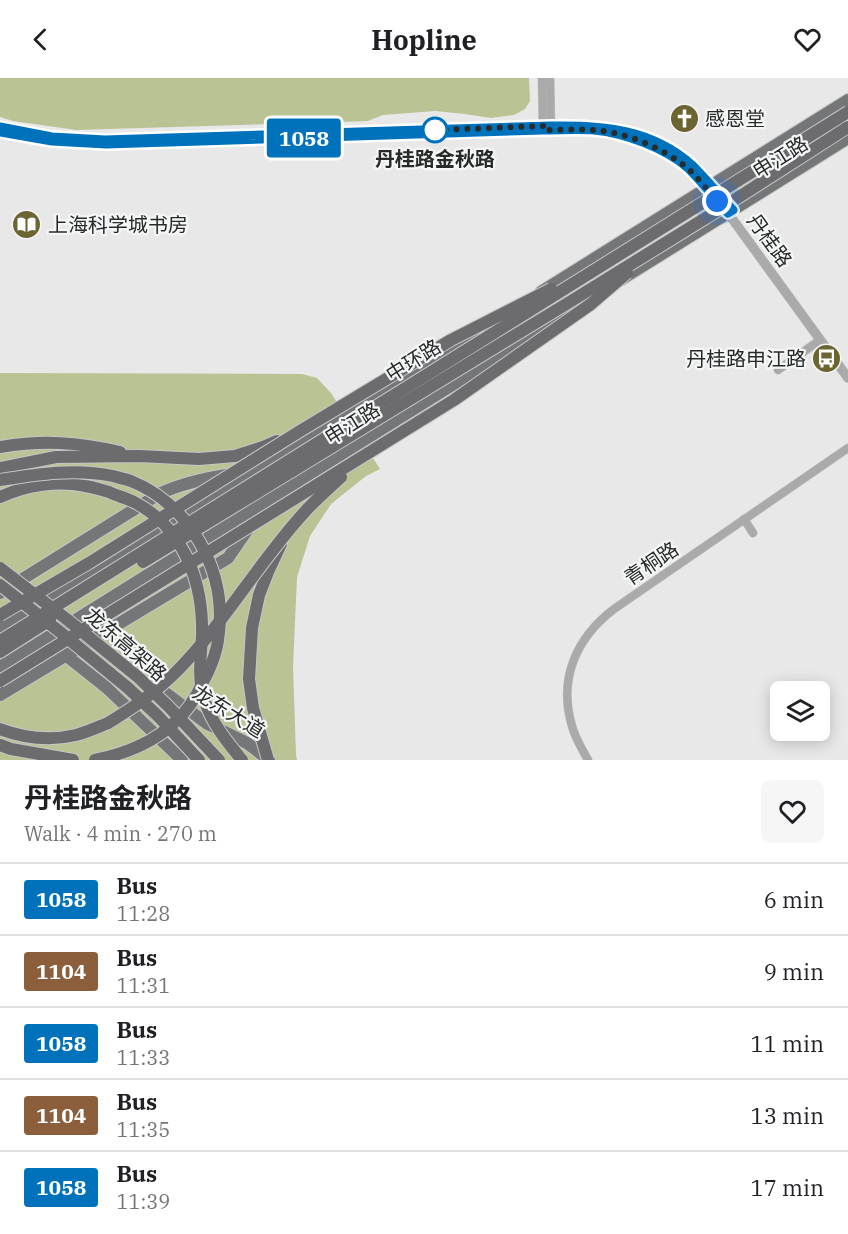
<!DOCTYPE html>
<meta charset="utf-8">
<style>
body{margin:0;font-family:"IBM Plex Serif","Noto Sans SC",serif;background:#f6f6f6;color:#202124;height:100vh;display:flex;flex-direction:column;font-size:22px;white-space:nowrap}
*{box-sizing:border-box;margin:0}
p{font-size:20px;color:#757577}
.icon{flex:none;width:33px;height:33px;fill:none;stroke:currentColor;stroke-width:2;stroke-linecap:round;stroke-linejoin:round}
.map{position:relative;height:682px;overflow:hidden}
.side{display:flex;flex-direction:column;background:#fff;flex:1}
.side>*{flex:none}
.badge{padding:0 12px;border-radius:4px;font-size:21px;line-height:39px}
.tools{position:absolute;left:770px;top:603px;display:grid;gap:12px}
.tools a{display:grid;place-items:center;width:60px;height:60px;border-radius:9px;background:#fff;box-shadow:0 3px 15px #0003;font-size:30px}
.you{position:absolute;width:30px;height:30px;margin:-15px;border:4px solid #fff;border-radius:50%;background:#1a73e8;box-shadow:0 0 0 9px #1a73e833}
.map>.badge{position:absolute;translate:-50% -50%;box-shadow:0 0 0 3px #fff}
.round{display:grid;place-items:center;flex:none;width:63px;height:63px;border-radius:9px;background:#f6f6f6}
.summary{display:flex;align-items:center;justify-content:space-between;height:102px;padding:0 24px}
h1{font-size:28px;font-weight:700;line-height:45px}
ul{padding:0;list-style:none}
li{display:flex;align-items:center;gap:18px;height:72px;padding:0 24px;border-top:2px solid #e0e0e0}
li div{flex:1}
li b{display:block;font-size:22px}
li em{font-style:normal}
li .badge{min-width:66px;font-weight:700;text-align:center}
header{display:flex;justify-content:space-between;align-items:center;height:78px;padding:0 24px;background:#fff;font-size:27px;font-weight:700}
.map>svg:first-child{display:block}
.green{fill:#bac394}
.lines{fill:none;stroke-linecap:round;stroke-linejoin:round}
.minor-casing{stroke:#c5c6c6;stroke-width:9}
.tertiary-casing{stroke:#c5c6c6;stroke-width:10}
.primary-casing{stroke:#c5c6c6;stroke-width:14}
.trunk-casing{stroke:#c5c6c6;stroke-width:14}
.minor{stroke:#aaa;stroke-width:8}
.tertiary{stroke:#aaa;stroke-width:9}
.primary{stroke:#757677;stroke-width:12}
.trunk{stroke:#6c6c6e;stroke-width:12}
.trunk-bridge-casing{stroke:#c5c6c6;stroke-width:14;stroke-linecap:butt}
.trunk-bridge{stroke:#6c6c6e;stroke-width:12}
.line-casing{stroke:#fff;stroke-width:14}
.line{stroke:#0072bc;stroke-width:9}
.walk{stroke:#282929;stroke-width:6;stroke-dasharray:0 10.8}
.stop-dot{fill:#fff;stroke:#0072bc;stroke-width:3}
.labels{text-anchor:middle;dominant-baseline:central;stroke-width:4.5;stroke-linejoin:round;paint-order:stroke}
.poi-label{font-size:20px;fill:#282929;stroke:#f5f6f7;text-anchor:start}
.street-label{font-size:20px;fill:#282929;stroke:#f5f6f7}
.stop-label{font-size:20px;font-weight:bold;fill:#282929;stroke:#f5f6f7}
</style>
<header><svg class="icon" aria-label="back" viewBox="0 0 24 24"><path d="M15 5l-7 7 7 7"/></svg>Hopline<svg class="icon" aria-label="heart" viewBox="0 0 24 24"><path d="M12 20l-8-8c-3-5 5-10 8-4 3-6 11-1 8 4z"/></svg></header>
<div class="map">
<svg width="848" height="682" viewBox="0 0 848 682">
<rect width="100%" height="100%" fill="#e8e8e9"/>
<g class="green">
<polygon points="0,0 529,0 530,23 525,31 514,37 491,40 465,36 435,33 383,37 368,43 339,44 76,52 13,43 0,39"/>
<polygon points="0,295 302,296 317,300 331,315 380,391 366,398 331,426 310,458 297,499 293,589 296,677 297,682 0,682"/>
</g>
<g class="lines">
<defs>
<g id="minor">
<polyline points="542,0 543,52"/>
<polyline points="550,0 551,52"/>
<polyline points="778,292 820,262"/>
<polyline points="744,441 753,455"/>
<path d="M588 682C582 671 575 660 572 648 558 601 576 560 614 531L848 370"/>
</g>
<polyline id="tertiary" points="0,54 52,63 106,66 573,52 596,52 610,54 642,64 671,79 689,91 728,135 848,300"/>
<g id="primary">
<polyline points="620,202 848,60"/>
<polyline points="541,214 848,22"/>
<path d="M0 515 159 416C182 405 206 400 232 396"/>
<polyline points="0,550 63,512 473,256"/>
<polyline points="63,575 107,610 182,682"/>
<polyline points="0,589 587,223"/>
<polyline points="151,604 206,645 247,665 269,682"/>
<polyline points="0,617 228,480 250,448"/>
</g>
<g id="trunk">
<path d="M0 369C44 362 77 364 120 374"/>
<polyline points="0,390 56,379 139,378 199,381 235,378 263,369 277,363"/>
<path d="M0 419C26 407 58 402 85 408 93 409 101 412 109 414"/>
<polyline points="253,630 249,601 252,550 259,517 268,494 281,466"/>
<path d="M0 651C24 660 51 663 76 657 87 654 98 649 108 645"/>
<polyline points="0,667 11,671 73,682"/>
</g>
</defs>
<use href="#minor" class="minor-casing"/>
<use href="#tertiary" class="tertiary-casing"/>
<use href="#primary" class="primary-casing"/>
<use href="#trunk" class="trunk-casing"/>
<use href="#minor" class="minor"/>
<use href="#tertiary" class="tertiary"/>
<use href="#primary" class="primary"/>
<use href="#trunk" class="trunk"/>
<defs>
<g id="trunk-bridge">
<path d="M0 402C38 396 75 390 113 398 119 400 126 401 131 403 190 427 226 492 219 554 218 560 218 566 216 572 213 584 208 595 202 606 196 619 187 633 176 643 154 665 124 676 95 682"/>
<path d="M109 414C117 418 126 420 134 424 180 447 201 498 202 547 203 572 196 594 204 620 210 643 227 664 242 682"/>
<polyline points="143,484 568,225 717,133 848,49"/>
<polyline points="0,490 69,543 138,599 168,628 219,682"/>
<polyline points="0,507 60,554 128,610 158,638 199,682"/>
<polyline points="0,537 89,485 300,353 451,262 551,211"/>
<polyline points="0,563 848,34"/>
<polyline points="0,574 50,542"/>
<polyline points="0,603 454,322 591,226 627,195"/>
<polyline points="253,630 268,682"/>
<path d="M108 645C133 630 157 613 178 592 224 545 257 487 301 438 313 424 327 412 341 399"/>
</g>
</defs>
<use href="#trunk-bridge" class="trunk-bridge-casing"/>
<use href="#trunk-bridge" class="trunk-bridge"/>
</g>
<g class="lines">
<defs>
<path id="line" d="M0 49 52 59 105 62 551 48C602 47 652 51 692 87 706 101 719 117 733 132L728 135C715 120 702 104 688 90 665 70 625 55 594 52 577 51 560 52 543 52L106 66 52 63 0 54"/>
</defs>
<use href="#line" class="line-casing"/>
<use href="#line" class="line"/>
<path class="walk" d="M435 52 543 48V52C560 52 578 51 595 52 627 55 660 69 685 88 697 98 707 111 717 123"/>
</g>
<defs>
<symbol id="church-disc" viewBox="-11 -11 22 22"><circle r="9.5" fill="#6c6431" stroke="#f5f6f7"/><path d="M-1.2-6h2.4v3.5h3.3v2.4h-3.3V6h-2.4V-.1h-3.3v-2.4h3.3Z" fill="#fff"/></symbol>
<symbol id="library-disc" viewBox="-11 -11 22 22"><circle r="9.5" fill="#6c6431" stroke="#f5f6f7"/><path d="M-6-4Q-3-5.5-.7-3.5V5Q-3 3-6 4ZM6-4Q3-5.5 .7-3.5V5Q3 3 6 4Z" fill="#fff"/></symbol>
<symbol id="bus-disc" viewBox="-11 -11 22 22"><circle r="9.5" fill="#6c6431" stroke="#f5f6f7"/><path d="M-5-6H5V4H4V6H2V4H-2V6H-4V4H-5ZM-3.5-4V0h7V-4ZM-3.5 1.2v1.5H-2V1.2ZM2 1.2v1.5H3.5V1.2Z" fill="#fff"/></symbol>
</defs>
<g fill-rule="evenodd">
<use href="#church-disc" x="668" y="24" width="33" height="33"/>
<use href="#library-disc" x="10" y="130" width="33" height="33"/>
<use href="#bus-disc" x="810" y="264" width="33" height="33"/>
</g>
<circle class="stop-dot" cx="435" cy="52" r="12"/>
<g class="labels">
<g class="poi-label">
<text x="705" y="40">感恩堂</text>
<text x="48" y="146">上海科学城书房</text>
<text x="806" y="280" text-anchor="end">丹桂路申江路</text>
</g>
<g class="street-label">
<text transform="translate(780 79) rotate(-32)">申江路</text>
<text transform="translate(770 162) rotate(54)">丹桂路</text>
<text transform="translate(413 282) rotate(-32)">中环路</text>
<text transform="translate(352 345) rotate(-32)">申江路</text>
<text transform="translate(651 485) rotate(-34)">青桐路</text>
<text transform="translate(126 566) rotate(41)">龙东高架路</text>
<text transform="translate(229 633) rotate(32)">龙东大道</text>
</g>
<g class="stop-label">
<text x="435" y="80">丹桂路金秋路</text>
</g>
</g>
</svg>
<div class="tools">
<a><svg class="icon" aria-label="layers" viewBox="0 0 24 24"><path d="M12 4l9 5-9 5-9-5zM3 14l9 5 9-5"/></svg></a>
</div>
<div class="you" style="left:717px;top:123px"></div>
<b class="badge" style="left:304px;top:60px;background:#0072bc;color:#fff">1058</b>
</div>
<section class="side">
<div class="summary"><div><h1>丹桂路金秋路</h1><p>Walk · 4 min · 270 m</p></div><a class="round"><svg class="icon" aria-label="heart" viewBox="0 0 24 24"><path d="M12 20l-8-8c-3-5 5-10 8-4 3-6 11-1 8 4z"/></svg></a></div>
<ul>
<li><span class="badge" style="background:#0072bc;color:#fff">1058</span><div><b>Bus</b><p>11:28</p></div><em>6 min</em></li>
<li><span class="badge" style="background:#8b5e3c;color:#fff">1104</span><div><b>Bus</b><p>11:31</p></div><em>9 min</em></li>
<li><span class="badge" style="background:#0072bc;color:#fff">1058</span><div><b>Bus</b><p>11:33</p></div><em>11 min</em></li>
<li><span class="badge" style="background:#8b5e3c;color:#fff">1104</span><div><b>Bus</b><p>11:35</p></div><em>13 min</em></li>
<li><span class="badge" style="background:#0072bc;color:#fff">1058</span><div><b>Bus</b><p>11:39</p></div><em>17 min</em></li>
</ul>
</section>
